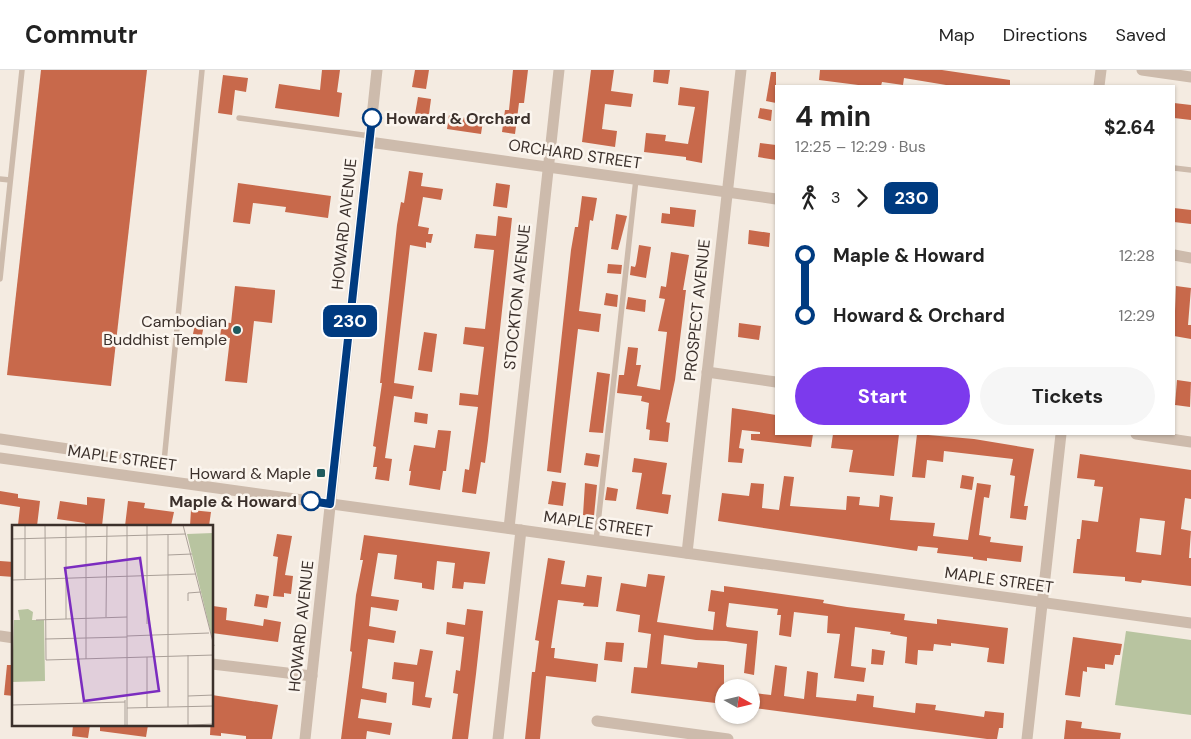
<!DOCTYPE html>
<meta charset="utf-8">
<style>
body{margin:0;font-family:"DM Sans",sans-serif;background:#f6f6f6;color:#222;height:100vh;display:flex;flex-direction:column;font-size:19px;white-space:nowrap}
*{box-sizing:border-box;margin:0}
p{font-size:16px;color:#767676}
.icon{flex:none;width:28px;height:28px;fill:none;stroke:currentColor;stroke-width:2;stroke-linecap:round;stroke-linejoin:round}
.map{position:relative;flex:1;overflow:hidden}
.panel{position:absolute;left:775px;top:15px;width:400px;height:350px;display:flex;flex-direction:column;background:#fff;border-radius:0px;box-shadow:0 1px 4px #0004}
.panel>*{flex:none}
.badge{padding:0 10px;border-radius:8px;font-size:18px;line-height:32px}
.needle{width:32px;rotate:98deg}
.fabs{position:absolute;left:715px;top:609px;display:grid;gap:10px}
.fabs a{display:grid;place-items:center;width:45px;height:45px;border-radius:50%;background:#fff;box-shadow:0 1px 4px #0004;font-size:25px}
.map>.badge{position:absolute;translate:-50% -50%;box-shadow:0 0 0 2px #fff}
.legs{display:flex;align-items:center;gap:8px;height:55px;padding:0 20px;font-size:16px}
.legs p{margin-inline-start:auto}
.head{display:flex;align-items:center;justify-content:space-between;height:85px;padding:0 20px}
h1{font-size:28px;font-weight:700;line-height:38px}
.primary-button{display:flex;gap:10px;margin-top:auto;padding:10px 20px}
.primary-button a{flex:1;height:58px;border-radius:30px;background:#7c3aed;color:#fff;font-size:20px;font-weight:700;line-height:58px;text-align:center}
.primary-button a+a{background:#f6f6f6;color:#222}
ul{padding:0 20px;list-style:none}
li{display:flex;align-items:center;gap:18px;height:60px;font-size:19px}
li i{display:grid;place-items:center;width:8px;height:100%;margin:0 6px;background:currentColor}
li i::after{content:'';width:12px;height:12px;margin:-6px;border:4px solid;border-radius:50%;background:#fff}
li p{margin-inline-start:auto}
li:first-child i{background:linear-gradient(#0000 50%,currentColor 0)}
li:last-child i{background:linear-gradient(currentColor 50%,#0000 0)}
header{display:flex;align-items:center;gap:30px;box-sizing:border-box;height:70px;padding:0 25px;background:#fff;border-bottom:1px solid #e0e0e0}
header strong{font-size:24px}
nav{display:flex;gap:28px;margin-inline-start:auto;font-size:18px}
.map>svg:first-child{display:block}
.green{fill:#b8c4a0}
.building{fill:#c8694b;fill-rule:evenodd}
.lines{fill:none;stroke-linecap:round;stroke-linejoin:round}
.service{stroke:#cdbbac;stroke-width:5.5}
.minor{stroke:#cdbbac;stroke-width:11}
.line-1-casing{stroke:#fff;stroke-width:11}
.line-1{stroke:#003b80;stroke-width:8}
.stop-1-dot{fill:#fff;stroke:#003b80;stroke-width:2.5}
.poi-dot{fill:#1f5a5e;stroke:#fbf5ee;stroke-width:2}
.labels{text-anchor:middle;dominant-baseline:central;stroke-width:5;stroke-linejoin:round;paint-order:stroke}
.stop-label{font-size:16px;font-weight:bold;fill:#3b302b;stroke:#fbf5ee;text-anchor:start}
.street-label{font-size:16px;fill:#3b302b;stroke:#fbf5ee}
.poi-label{font-size:16px;fill:#3b302b;stroke:#fbf5ee;text-anchor:end}
.inset-road{fill:none;stroke:#aaa098;stroke-width:1}
.view{fill:#7b2cbf;fill-opacity:0.15;stroke:#7b2cbf;stroke-width:2.5}
.inset-edge{fill:none;stroke:#3b302b;stroke-width:2.5}
</style>
<header>
<strong>Commutr</strong>
<nav><a>Map</a><a>Directions</a><a>Saved</a></nav>
</header>
<div class="map">
<svg width="1191" height="669" viewBox="0 0 1191 669">
<rect width="100%" height="100%" fill="#f4ebe1"/>
<polygon class="green" points="1126,561 1191,570 1191,645 1115,635"/>
<g class="building">
<polygon points="41,0 147,0 111,316 7,305"/>
<polygon points="322,0 340,0 337,22 342,23 339,47 275,38 279,14 320,20"/>
<polygon points="415,0 429,0 426,19 412,17"/>
<polygon points="513,0 528,0 524,33 519,33 515,64 502,62 505,40 509,40"/>
<polygon points="591,0 614,0 611,21 633,24 631,37 605,34 602,59 617,61 615,77 582,72"/>
<polygon points="654,0 670,0 668,14 653,12"/>
<polygon points="820,0 942,0 1010,10 1010,16 952,16 904,8 903,15 882,12 881,16 866,16 819,10"/>
<polygon points="771,2 776,2 776,33 766,31"/>
<polygon points="223,5 248,8 246,22 235,20 232,45 218,43"/>
<polygon points="680,17 709,21 702,93 686,90 686,87 644,82 646,63 666,65 665,71 688,74 695,37 678,35"/>
<polygon points="418,27 431,29 428,52 414,50"/>
<polygon points="1174,33 1191,35 1191,50 1174,48"/>
<polygon points="760,38 772,40 771,51 758,48"/>
<polygon points="449,45 483,51 481,64 447,59"/>
<polygon points="760,73 776,75 776,90 758,87"/>
<polygon points="409,101 423,103 421,116 443,119 441,130 423,127 418,156 429,158 428,164 433,164 431,173 426,172 426,178 410,175 394,313 414,316 412,329 394,326 385,388 392,389 389,411 375,409 377,397 373,397 376,377 373,376 382,313 380,313 397,155 401,132 404,133"/>
<polygon points="238,113 331,126 328,148 285,142 286,137 253,133 250,154 233,152"/>
<polygon points="496,113 510,115 507,138 493,136"/>
<polygon points="582,126 597,128 593,151 590,150 579,241 601,244 599,262 578,259 561,403 547,401 571,180 575,157 578,157"/>
<polygon points="670,137 696,140 694,157 661,153 662,143 670,144"/>
<polygon points="1174,138 1191,140 1191,154 1174,152"/>
<polygon points="616,144 627,146 618,180 611,179"/>
<polygon points="498,146 512,148 488,370 485,393 481,392 476,424 462,422 465,399 469,400 478,337 459,335 460,323 478,325 484,277 463,274 465,257 485,259 494,180 474,178 476,164 496,166"/>
<polygon points="749,160 770,163 769,177 748,174"/>
<polygon points="639,175 651,177 646,208 630,205 631,196 635,197 636,194"/>
<polygon points="671,182 689,185 683,220 686,220 675,310 666,352 670,353 668,372 649,370 650,360 646,359 649,333 641,331 642,326 617,323 619,305 624,305 628,277 638,278 636,295 641,295 637,316 660,320 667,262 658,261 665,229 659,228 661,216 666,217"/>
<polygon points="608,194 622,195 621,204 607,203"/>
<polygon points="235,216 275,220 275,223 272,253 254,251 247,313 225,311 230,268 220,267 222,252 231,253"/>
<polygon points="1176,216 1191,218 1188,255 1191,255 1191,269 1174,266"/>
<polygon points="606,223 618,225 617,237 604,235"/>
<polygon points="628,227 646,230 645,242 626,239"/>
<polygon points="196,249 205,250 202,265 193,264"/>
<polygon points="739,253 761,256 759,270 738,267"/>
<polygon points="424,262 437,264 432,302 418,300"/>
<polygon points="597,302 610,304 603,363 589,362"/>
<polygon points="1177,310 1191,312 1190,337 1175,335"/>
<polygon points="732,338 776,345 776,364 813,364 811,377 751,370 751,364 760,364 760,362 742,360 739,378 744,379 742,393 728,392"/>
<polygon points="415,342 428,344 427,354 414,352"/>
<polygon points="438,360 451,361 446,401 443,401 440,420 409,415 411,401 409,401 414,375 435,378"/>
<polygon points="833,364 899,364 894,406 849,402 853,380 831,378"/>
<polygon points="917,364 974,369 1034,379 1024,436 1028,436 1026,450 1010,448 1015,406 1010,405 1013,389 944,381 943,392 927,390 925,408 912,407"/>
<polygon points="586,383 600,385 598,397 584,395"/>
<path d="M1080 384 1191 400V429L1185 428 1181 459 1191 461 1189 488H1191V516L1142 510 1141 513 1125 511V507L1073 503 1077 469H1080L1082 450 1098 452 1103 417 1094 416 1095 410 1077 408ZM1140 448 1165 451 1161 485 1136 482Z"/>
<polygon points="634,388 667,393 662,424 671,425 668,444 636,439 642,403 632,402"/>
<polygon points="962,405 974,407 972,420 960,418"/>
<polygon points="784,406 794,407 790,436 846,440 847,426 860,427 859,435 879,437 880,425 893,427 890,450 935,453 933,466 968,470 977,413 991,415 989,428 984,427 979,465 991,467 990,472 1023,476 1021,492 987,488 987,491 973,489 973,487 937,483 938,478 918,476 917,481 718,451 722,423 749,426 751,413 764,414 762,438 779,440"/>
<polygon points="552,411 566,413 563,436 548,434"/>
<polygon points="585,413 597,415 594,446 583,445"/>
<polygon points="607,417 618,419 616,431 605,430"/>
<polygon points="0,421 18,424 18,428 40,431 37,456 18,455 20,437 0,434"/>
<polygon points="87,427 105,429 102,456 84,456 85,453 57,449 60,431 87,435"/>
<polygon points="128,431 145,433 144,438 174,442 171,456 125,456"/>
<polygon points="191,440 211,442 209,456 190,456"/>
<polygon points="277,464 292,466 285,505 293,506 291,524 284,523 284,527 273,526 278,487 273,486"/>
<polygon points="364,465 490,482 485,514 464,512 463,519 452,518 455,493 437,491 434,520 422,518 422,513 394,509 397,485 378,483 371,526 399,530 397,541 371,537 369,556 396,561 394,573 368,569 362,618 387,623 386,633 361,629 358,648 392,653 390,665 367,661 366,669 341,669 352,582 350,581 356,525 363,490 360,490"/>
<polygon points="548,488 565,491 561,514 585,517 587,505 602,507 598,537 583,536 584,533 558,530 551,578 555,578 554,588 598,594 596,612 546,606 540,669 525,669 532,602 535,602 539,571 535,570"/>
<polygon points="0,491 14,492 14,507 0,506"/>
<polygon points="648,504 665,506 657,552 713,560 715,542 708,541 711,520 724,522 724,516 824,530 823,533 847,537 905,544 904,550 937,554 937,549 1008,558 1004,594 987,592 989,578 951,573 951,576 934,574 933,581 918,580 917,595 905,593 907,567 890,564 891,562 855,557 851,596 866,598 864,612 834,608 840,564 827,563 828,546 794,542 791,567 779,565 781,545 777,545 778,539 729,533 726,555 727,557 758,561 754,605 744,603 747,574 726,571 696,570 664,565 661,594 697,598 698,592 724,595 724,634 631,623 634,597 647,598 651,564 638,562 640,545 616,541 621,513 646,517"/>
<polygon points="256,524 269,526 267,538 254,536"/>
<polygon points="213,536 227,538 226,550 263,556 264,549 281,552 278,572 212,563"/>
<polygon points="467,539 483,541 476,604 468,669 452,669 458,624 453,623 456,600 460,601 464,567 446,564 447,552 465,555"/>
<polygon points="1073,567 1122,574 1120,585 1115,585 1113,595 1105,594 1105,599 1087,597 1087,602 1083,601 1080,627 1065,625"/>
<polygon points="606,572 624,573 622,592 604,590"/>
<polygon points="420,579 433,581 425,627 432,628 430,638 412,635 414,612 392,609 394,592 417,595"/>
<polygon points="872,579 885,581 883,595 871,594"/>
<polygon points="7,595 14,595 14,626 4,625"/>
<polygon points="775,595 787,597 784,626 804,629 807,601 818,603 816,627 856,631 857,624 874,626 873,637 915,643 916,633 936,635 935,640 984,647 985,641 1004,643 1003,658 999,658 997,669 987,669 754,638 755,623 771,625"/>
<polygon points="212,625 278,635 272,669 246,669 246,666 221,663 221,666 210,665"/>
<polygon points="1066,650 1082,652 1081,658 1121,663 1120,669 1064,669"/>
<polygon points="73,655 90,655 88,668 72,666"/>
<polygon points="100,655 148,655 146,667 100,661"/>
</g>
<g class="lines">
<g class="service">
<polyline points="239,48 370,66"/>
<polyline points="1174,98 1191,100"/>
<polyline points="0,109 10,110"/>
<polyline points="0,209 22,0"/>
<polyline points="75,380 164,392 202,0"/>
<polyline points="596,471 636,109"/>
</g>
<g class="minor">
<polyline points="1142,0 1191,7"/>
<polyline points="1099,16 1101,0"/>
<polyline points="369,72 776,129"/>
<polyline points="1174,185 1191,188"/>
<polyline points="707,302 776,312"/>
<polyline points="1136,364 1191,372"/>
<polyline points="0,369 75,380"/>
<polyline points="0,388 1191,553"/>
<polyline points="509,458 559,0"/>
<polyline points="687,483 741,0"/>
<polyline points="0,566 14,568"/>
<polyline points="212,594 312,606"/>
<polyline points="597,651 728,669"/>
<polyline points="305,669 377,0"/>
<polyline points="498,669 521,460"/>
<polyline points="1027,669 1061,364"/>
</g>
</g>
<g class="lines">
<defs>
<polyline id="line-1" points="311,431 330,434 372,48"/>
</defs>
<use href="#line-1" class="line-1-casing"/>
<use href="#line-1" class="line-1"/>
</g>
<g class="stop-1-dot">
<circle cx="372" cy="48" r="9"/>
<circle cx="311" cy="431" r="9"/>
</g>
<g class="poi-dot">
<circle cx="237" cy="260" r="5"/>
<rect x="316" y="398" width="10" height="10" rx="2.5"/>
</g>
<g class="labels">
<g class="stop-label">
<text x="386" y="48">Howard &amp; Orchard</text>
<text x="297" y="431" text-anchor="end">Maple &amp; Howard</text>
</g>
<g class="street-label">
<text transform="translate(575 84) rotate(8)">ORCHARD STREET</text>
<text transform="translate(344 154) rotate(-84)">HOWARD AVENUE</text>
<text transform="translate(517 227) rotate(-84)">STOCKTON AVENUE</text>
<text transform="translate(697 240) rotate(-84)">PROSPECT AVENUE</text>
<text transform="translate(122 388) rotate(8)">MAPLE STREET</text>
<text transform="translate(598 454) rotate(8)">MAPLE STREET</text>
<text transform="translate(999 510) rotate(8)">MAPLE STREET</text>
<text transform="translate(301 556) rotate(-84)">HOWARD AVENUE</text>
</g>
<g class="poi-label">
<text x="227" y="251">Cambodian<tspan x="227" dy="18">Buddhist Temple</tspan></text>
<text x="311" y="403">Howard &amp; Maple</text>
</g>
</g>
<g transform="translate(12 455)">
<rect width="201" height="201" fill="#f4ebe1"/>
<path d="M201 8V117L175 9ZM16 84 21 87 20 95H32L33 156 0 157 2 95H8L6 85Z" fill="#b8c4a0"/>
<path class="inset-road" d="M33 0 34 135 202 130M54 0V94M115 0V201M135 0V99M171 0 202 121M156 9V182M0 14 174 9M156 30 180 29M13 54V0M0 55 184 49M176 76V68L189 67M94 92 95 0M24 95 115 92M115 111 197 108M33 114 115 112M135 132V182M74 134V0M176 171 202 170M0 180 113 177M115 183 202 181M113 201V175M157 201 202 199M176 201V130"/>
<path class="view" d="M128 33 147 166 72 176 53 43Z"/>
<rect width="201" height="201" class="inset-edge"/>
</g>
</svg>
<div class="fabs">
<a><svg class="needle" viewBox="-14 -14 28 28"><path d="M0-13l5 13h-10z" fill="#e53935"/><path d="M0 13l5-13h-10z" fill="#767676"/></svg></a>
</div>
<b class="badge" style="left:350px;top:251px;background:#003b80;color:#fff">230</b>
<section class="panel">
<div class="head"><div><h1>4 min</h1><p>12:25 – 12:29 · Bus</p></div><b>$2.64</b></div>
<div class="legs"><svg class="icon" aria-label="walk" viewBox="0 0 24 24"><circle cx="13" cy="4" r="2"/><path d="M13 8l-2 6 4 7M11 14l-3 7M7 12l3-4h3l4 4"/></svg>3<svg class="icon" aria-label="forward" viewBox="0 0 24 24"><path d="M9 5l7 7-7 7"/></svg><b class="badge" style="background:#003b80;color:#fff">230</b></div>
<ul>
<li><i style="color:#003b80"></i><b>Maple &amp; Howard</b><p>12:28</p></li>
<li><i style="color:#003b80"></i><b>Howard &amp; Orchard</b><p>12:29</p></li>
</ul>
<div class="primary-button"><a>Start</a><a>Tickets</a></div>
</section>
</div>
